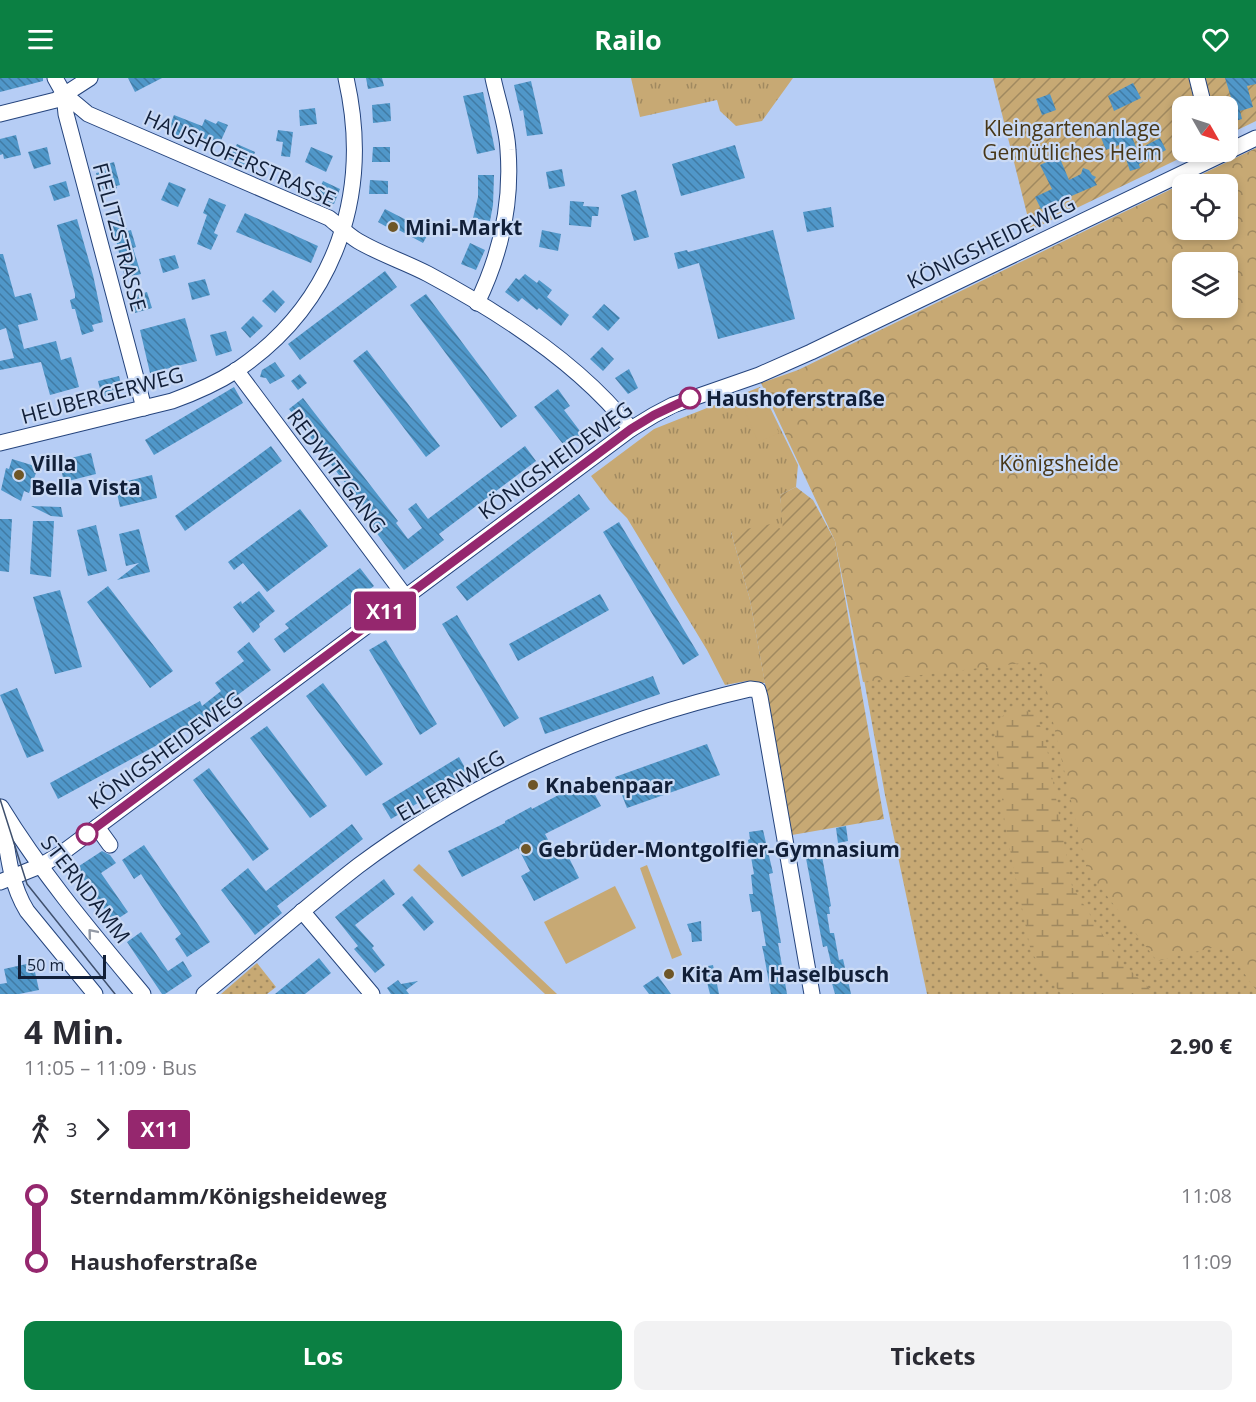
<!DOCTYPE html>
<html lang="de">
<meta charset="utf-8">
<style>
body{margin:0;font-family:"Open Sans",sans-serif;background:#f2f2f3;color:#2b2b33;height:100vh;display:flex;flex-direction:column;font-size:22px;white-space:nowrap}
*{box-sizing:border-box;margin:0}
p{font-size:20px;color:#7c7c81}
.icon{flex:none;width:33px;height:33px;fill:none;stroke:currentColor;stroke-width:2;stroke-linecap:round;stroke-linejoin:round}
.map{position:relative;height:916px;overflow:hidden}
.details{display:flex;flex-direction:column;background:#fff;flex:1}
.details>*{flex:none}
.badge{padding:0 12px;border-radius:4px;font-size:21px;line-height:39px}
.needle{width:39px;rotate:129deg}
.controls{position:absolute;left:1172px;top:18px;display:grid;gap:12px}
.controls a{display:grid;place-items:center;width:66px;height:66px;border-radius:12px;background:#fff;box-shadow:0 3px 9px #0003;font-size:30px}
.scale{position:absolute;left:18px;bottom:15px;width:88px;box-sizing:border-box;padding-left:6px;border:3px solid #111f38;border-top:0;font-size:16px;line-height:21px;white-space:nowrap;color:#111f38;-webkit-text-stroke:4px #cadaf5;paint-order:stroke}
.map>.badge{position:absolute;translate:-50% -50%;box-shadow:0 0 0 3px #fff}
.legs{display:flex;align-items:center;gap:9px;height:66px;padding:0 24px;font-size:20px}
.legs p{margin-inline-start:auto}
.overview{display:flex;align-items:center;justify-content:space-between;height:102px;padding:0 24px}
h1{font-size:33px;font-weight:700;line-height:45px}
.cta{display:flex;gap:12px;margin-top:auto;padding:12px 24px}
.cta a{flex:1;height:69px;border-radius:12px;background:#0b8043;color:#fff;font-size:24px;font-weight:700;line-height:69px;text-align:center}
.cta a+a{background:#f2f2f3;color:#2b2b33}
ul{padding:0 24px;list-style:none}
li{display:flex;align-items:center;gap:21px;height:66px;font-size:22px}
li i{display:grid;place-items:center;width:9px;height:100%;margin:0 8px;background:currentColor}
li i::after{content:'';width:15px;height:15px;margin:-8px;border:4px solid;border-radius:50%;background:#fff}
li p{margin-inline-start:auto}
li:first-child i{background:linear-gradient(#0000 50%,currentColor 0)}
li:last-child i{background:linear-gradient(currentColor 50%,#0000 0)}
header{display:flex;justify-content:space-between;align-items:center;height:78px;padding:0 24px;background:#0b8043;color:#fff;font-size:27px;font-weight:700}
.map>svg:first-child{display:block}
.grass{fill:url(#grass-dots)}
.forest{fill:url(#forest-crowns);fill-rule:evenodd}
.wetland{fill:url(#wetland-marsh)}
.park{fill:url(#park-tufts)}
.garden{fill:url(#garden-furrows)}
.pitch{fill:#c7a974}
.building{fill:url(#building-back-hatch)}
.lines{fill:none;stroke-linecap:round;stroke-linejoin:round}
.minor-casing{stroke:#25447d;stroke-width:17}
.minor{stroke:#fff;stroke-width:15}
.tram{stroke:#3f506d;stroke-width:1.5}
.oneway{stroke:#949aa5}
.line-1-casing{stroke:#fff;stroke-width:14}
.line-1{stroke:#95276e;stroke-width:9}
.poi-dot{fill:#6e5627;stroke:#cadaf5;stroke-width:2}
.stop-1-dot{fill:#fff;stroke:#95276e;stroke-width:3}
.labels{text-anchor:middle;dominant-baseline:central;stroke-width:4.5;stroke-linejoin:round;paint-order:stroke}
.park-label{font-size:21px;fill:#473718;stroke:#cadaf5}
.street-label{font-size:21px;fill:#111f38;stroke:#cadaf5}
.poi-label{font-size:21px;font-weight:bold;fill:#111f38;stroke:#cadaf5;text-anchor:start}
.stop-label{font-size:21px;font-weight:bold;fill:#111f38;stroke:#cadaf5;text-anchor:start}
</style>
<header><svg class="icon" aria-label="menu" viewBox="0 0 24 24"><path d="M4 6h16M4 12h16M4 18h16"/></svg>Railo<svg class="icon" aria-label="heart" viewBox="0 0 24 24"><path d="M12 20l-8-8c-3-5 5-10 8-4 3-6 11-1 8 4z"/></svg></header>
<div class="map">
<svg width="1256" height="916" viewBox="0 0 1256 916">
<defs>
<pattern id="grass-dots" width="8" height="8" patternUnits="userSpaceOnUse" patternTransform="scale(1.5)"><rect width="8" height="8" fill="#c7a974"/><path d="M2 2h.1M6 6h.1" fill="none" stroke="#a08960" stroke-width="1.8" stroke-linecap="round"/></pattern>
<pattern id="forest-crowns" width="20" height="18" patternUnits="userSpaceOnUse" patternTransform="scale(1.5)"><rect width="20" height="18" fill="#c7a974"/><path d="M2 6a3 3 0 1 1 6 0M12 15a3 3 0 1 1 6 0" fill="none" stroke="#a08960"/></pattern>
<pattern id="wetland-marsh" width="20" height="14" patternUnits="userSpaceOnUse" patternTransform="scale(1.5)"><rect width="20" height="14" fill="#c7a974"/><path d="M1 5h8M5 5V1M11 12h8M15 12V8" fill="none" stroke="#a08960"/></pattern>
<pattern id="park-tufts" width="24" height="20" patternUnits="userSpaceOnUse" patternTransform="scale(1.5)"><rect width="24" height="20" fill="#c7a974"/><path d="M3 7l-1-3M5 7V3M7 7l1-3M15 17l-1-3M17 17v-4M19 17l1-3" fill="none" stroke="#a08960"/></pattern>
<pattern id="garden-furrows" width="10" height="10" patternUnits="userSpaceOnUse" patternTransform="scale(1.5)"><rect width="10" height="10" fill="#c7a974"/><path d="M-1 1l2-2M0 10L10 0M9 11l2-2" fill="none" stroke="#a08960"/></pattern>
<pattern id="building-back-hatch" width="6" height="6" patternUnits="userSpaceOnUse" patternTransform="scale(1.5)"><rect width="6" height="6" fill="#5097c9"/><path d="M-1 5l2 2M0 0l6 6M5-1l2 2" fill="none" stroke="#417ba4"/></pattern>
</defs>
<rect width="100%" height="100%" fill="#b6cdf5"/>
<g class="grass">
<polygon points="1057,540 1256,852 1256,916 927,916 885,717 859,574"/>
<polygon points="257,885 276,909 267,916 221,916"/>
</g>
<path class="forest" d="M1256 70V912L1224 867 1157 883 1087 792 1039 583 863 604 835 463 761 305 798 292ZM1182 106H1227V152H1182ZM1182 184H1227V230H1182Z"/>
<polygon class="wetland" points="1016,630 1036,636 1046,665 1072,808 1118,881 1147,908 1153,916 1061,916 1031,874 1005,747 994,648 1001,639"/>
<g class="park">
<polygon points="631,0 793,0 762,43 736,48 720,33 717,22 640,39"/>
<polygon points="760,309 798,387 796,409 780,417 784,453 731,454 750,522 765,605 747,603 725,607 707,572 627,440 609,422 591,398 654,351"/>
</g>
<g class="garden">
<polygon points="993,0 1256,0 1256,43 1227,57 1227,28 1182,28 1182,74 1193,74 1031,152"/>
<polygon points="796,409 813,422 835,463 884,741 792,757 750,522 731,454 771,446 783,452 780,417"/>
</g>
<g class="pitch">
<polygon points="766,324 779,355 758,364 745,333"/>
<polygon points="419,786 557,916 545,916 413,792"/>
<polygon points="647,787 682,877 672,881 640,790"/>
<polygon points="615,808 636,850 566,886 544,844"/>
</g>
<g class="building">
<polygon points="0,0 43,0 43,3 0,14"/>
<polygon points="128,0 162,0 135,14"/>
<polygon points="366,0 382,0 384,8 368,11"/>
<polygon points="1225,0 1256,0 1256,6 1247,8 1253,29 1240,33 1242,41 1232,44 1227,28 1233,26"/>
<polygon points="531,3 543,56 527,58 523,32 520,33 514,7"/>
<polygon points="1133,5 1141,20 1114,33 1108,18"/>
<polygon points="483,14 495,72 477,76 463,18"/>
<polygon points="1050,16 1056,32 1042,37 1036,21"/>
<polygon points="390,25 391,43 373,45 372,27"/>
<polygon points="315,30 317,46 300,48 299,32"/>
<polygon points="174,37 202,48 205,41 216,46 218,43 228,47 219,67 186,53 183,60 168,53"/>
<polygon points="1127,45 1137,72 1160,60 1166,72 1139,86 1140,90 1130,93 1121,66 1106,72 1100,57"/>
<polygon points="278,52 293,54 290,79 281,78 283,64 276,63"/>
<polygon points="16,57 21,77 4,81 3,76 0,77 0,61"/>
<polygon points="237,66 255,74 249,90 229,81"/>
<polygon points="735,67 745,100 681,118 672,86"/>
<polygon points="47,69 51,86 34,91 28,74"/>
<polygon points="311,69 333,78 326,94 305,84"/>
<polygon points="373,69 390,69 390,84 372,84"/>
<polygon points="1059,78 1069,102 1081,96 1083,90 1089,92 1092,97 1096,99 1094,102 1097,107 1041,131 1035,119 1052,111 1040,87"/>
<polygon points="114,84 120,107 116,108 117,110 108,113 108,110 101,112 96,95 105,93 104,87"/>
<polygon points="562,91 565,108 549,111 546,94"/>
<polygon points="478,97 494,97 493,127 490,143 473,140 478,119"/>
<polygon points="370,102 388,103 388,116 369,116"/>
<polygon points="66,103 70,118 54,123 49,108"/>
<polygon points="323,103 340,111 334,126 316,119"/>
<polygon points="169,104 186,111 178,129 161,122"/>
<polygon points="636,112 649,159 634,163 621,117"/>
<polygon points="209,120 226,127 214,155 218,157 211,172 197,166 207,137 203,135"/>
<polygon points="570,123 584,124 583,128 599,129 598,138 592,138 591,149 569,147"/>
<polygon points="831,129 834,149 807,154 803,134"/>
<polygon points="385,131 416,147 419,142 432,149 423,165 395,150 394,153 378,144"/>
<polygon points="245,135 318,168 311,185 236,154"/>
<polygon points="77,141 93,197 103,244 92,247 94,253 82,257 75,231 72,231 70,222 75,220 75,216 57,147"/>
<polygon points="124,141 127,153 131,152 136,169 133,170 141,196 125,200 115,158 113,158 109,145"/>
<polygon points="542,152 561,156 558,173 539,169"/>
<polygon points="773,152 795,241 718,261 699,185 678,191 674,175 687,172 688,174"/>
<polygon points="470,165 485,172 476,192 461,186"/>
<polygon points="0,176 3,176 15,219 31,215 38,242 18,247 24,271 56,263 61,282 71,279 79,309 50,317 41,284 0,292 0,283 14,280 6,250 0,252"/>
<polygon points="175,177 179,190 163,195 159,181"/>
<polygon points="385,193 397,209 300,282 288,266"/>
<polygon points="525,196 537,205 539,202 552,212 547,219 569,237 561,248 539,230 537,232 522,220 518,224 505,214 516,200 519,202"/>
<polygon points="205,201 210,217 192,222 188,205"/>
<polygon points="273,212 285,224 275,235 262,223"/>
<polygon points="147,214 152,230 135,235 130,219"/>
<polygon points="426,216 517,338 501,350 410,227"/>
<polygon points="604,226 620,240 608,253 592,239"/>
<polygon points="253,238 263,248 250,260 241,250"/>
<polygon points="185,240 197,283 150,295 140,252"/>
<polygon points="226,253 232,273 216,278 210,257"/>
<polygon points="602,269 614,281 603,293 590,281"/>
<polygon points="367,272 440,368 426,379 353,283"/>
<polygon points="275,284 285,298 270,306 266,300 260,299 262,292"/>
<polygon points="629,291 638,310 628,316 615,300"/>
<polygon points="300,296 307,305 298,312 291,303"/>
<polygon points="119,298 123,314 102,319 98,303"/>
<polygon points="234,309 243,325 154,377 145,362"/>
<polygon points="558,311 570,328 564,332 583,357 566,370 534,329"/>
<polygon points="303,320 398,443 396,445 408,461 422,450 408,431 416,425 428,441 525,368 536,383 439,456 444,462 404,492 367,442 371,439 289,331"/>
<polygon points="271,368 282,383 185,453 175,438"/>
<polygon points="91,375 96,396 64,404 59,383"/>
<polygon points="12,381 38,389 29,415 24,413 21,423 1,412 6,390 9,391"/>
<polygon points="152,397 157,420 120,429 115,406"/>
<polygon points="579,416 590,431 467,523 456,509"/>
<polygon points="31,428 61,429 63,439 51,438"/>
<polygon points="300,431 328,468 267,514 243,485 234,492 228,484"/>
<polygon points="0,441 12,441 9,494 0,493"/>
<polygon points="33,443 54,443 51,499 30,496"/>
<polygon points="619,444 699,577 683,587 603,454"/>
<polygon points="96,447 107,493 88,498 77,452"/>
<polygon points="139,451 150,494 117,502 139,485 126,488 119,456"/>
<polygon points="360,490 374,508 284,575 274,561 289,550 285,546"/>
<polygon points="108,508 173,593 150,610 87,524"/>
<polygon points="60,512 82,589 55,596 33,519"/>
<polygon points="259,513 275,533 259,546 260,549 253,555 233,529 241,523 242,526"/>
<polygon points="600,516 609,532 518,583 509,566"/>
<polygon points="457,537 519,640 504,649 442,546"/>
<polygon points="386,562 437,646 420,657 369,572"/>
<polygon points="249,564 271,592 207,640 58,721 50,705 200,623 202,628 221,613 215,605 244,583 237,574"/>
<polygon points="653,598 660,616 545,656 539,640"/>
<polygon points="323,605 383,686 366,698 306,618"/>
<polygon points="17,610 44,673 27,680 0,617"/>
<polygon points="267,648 327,728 310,740 250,660"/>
<polygon points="707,666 720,697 627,730 615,699"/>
<polygon points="459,679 468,695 391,741 382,726"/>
<polygon points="209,690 269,771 253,783 193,702"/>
<polygon points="587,702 601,728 545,756 557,779 566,774 579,800 534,823 521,798 530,793 518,770 462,799 448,773 505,745 505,743 531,729 532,731"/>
<polygon points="352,746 363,761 277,828 282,835 255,857 221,812 248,790 266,813"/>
<polygon points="846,748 848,763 838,765 836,750"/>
<polygon points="763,752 773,795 769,796 781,865 778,865 787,916 771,916 764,877 762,868 766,868 760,833 752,834 749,816 753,816 751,797 754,796 748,762 750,761 749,754"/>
<polygon points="144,767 210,864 187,879 175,861 181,856 161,827 141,796 134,801 122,782"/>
<polygon points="820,767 831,828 829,829 830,836 827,836 830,855 834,855 839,882 843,881 851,916 835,916 829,895 833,894 827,868 823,869 804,770"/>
<polygon points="102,773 110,777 116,785 101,795 128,834 113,844 76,790"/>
<polygon points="384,801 395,816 355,847 374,868 372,870 385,887 375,895 354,871 358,868 335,839"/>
<polygon points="412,818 434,844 424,853 402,827"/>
<polygon points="701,843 702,863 692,864 691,854 690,854 687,846"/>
<polygon points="141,854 168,893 183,883 192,898 165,916 162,916 127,864"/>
<polygon points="319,880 331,895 305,916 275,916"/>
<polygon points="31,885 33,895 35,894 39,912 19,916 0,916 0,906 7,905 4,891"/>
<polygon points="713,887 719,916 710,916 703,889"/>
<polygon points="658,898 671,916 649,916 643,908"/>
<polygon points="398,902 401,906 418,903 406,912 409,916 391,916 387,910"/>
</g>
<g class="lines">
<defs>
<g id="minor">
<polyline points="55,0 64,16 66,36 144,330"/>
<polyline points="1197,0 1204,28"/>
<path d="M64 16 88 36 329 140C338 147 348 157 358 163 380 176 405 184 428 196 499 234 581 287 631 351"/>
<polyline points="0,36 56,22 90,0"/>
<path d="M477 225C500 178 512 125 508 72 507 48 498 24 493 0"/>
<polyline points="236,292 405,518"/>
<path d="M0 365 172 323C194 315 217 305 237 292 337 224 372 114 346 0"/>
<path d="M1 729C42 796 93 856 143 916"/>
<path d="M2 736C7 769 9 804 27 833L95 916"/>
<polyline points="97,749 110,767"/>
<polyline points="0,804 40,788 62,775 631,351 654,337 673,327 759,297 811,274 1256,60"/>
<polyline points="302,833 372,916"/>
<path d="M204 916C256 874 305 829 358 788 474 701 610 643 750 611L758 612 760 619 812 916"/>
</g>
</defs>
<use href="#minor" class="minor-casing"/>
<use href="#minor" class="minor"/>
<polyline class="tram" points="0,721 27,806 115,916"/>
</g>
<defs><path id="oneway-chevron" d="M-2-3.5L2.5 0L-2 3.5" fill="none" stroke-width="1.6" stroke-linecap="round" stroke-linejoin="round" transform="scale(1.5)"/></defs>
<use class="oneway" href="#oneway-chevron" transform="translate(92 855) rotate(-130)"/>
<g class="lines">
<defs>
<polyline id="line-1" points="87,756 631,351 654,337 690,320"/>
</defs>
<use href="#line-1" class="line-1-casing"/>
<use href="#line-1" class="line-1"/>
</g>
<g class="poi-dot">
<circle cx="393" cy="149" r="6"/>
<circle cx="19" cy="397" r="6"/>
<circle cx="533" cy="707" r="6"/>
<circle cx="526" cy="771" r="6"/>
<circle cx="669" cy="896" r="6"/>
</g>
<g class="stop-1-dot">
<circle cx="690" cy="320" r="10"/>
<circle cx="87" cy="756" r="10"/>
</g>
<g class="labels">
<g class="park-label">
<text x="1072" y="50">Kleingartenanlage<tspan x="1072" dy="24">Gemütliches Heim</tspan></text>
<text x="1059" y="385">Königsheide</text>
</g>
<g class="street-label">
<text transform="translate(240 80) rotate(24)">HAUSHOFERSTRASSE</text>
<text transform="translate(120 159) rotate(75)">FIELITZSTRASSE</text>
<text transform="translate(991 164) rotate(-26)">KÖNIGSHEIDEWEG</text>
<text transform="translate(102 317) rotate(-15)">HEUBERGERWEG</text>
<text transform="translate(555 382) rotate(-36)">KÖNIGSHEIDEWEG</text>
<text transform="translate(337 393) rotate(53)">REDWITZGANG</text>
<text transform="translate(165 672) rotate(-36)">KÖNIGSHEIDEWEG</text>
<text transform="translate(450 707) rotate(-30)">ELLERNWEG</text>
<text transform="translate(86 811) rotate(52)">STERNDAMM</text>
</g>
<g class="poi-label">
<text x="405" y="149">Mini-Markt</text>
<text x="31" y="385">Villa<tspan x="31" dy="24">Bella Vista</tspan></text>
<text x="545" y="707">Knabenpaar</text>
<text x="538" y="771">Gebrüder-Montgolfier-Gymnasium</text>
<text x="681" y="896">Kita Am Haselbusch</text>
</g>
<g class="stop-label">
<text x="706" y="320">Haushoferstraße</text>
</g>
</g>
</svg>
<div class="controls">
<a><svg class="needle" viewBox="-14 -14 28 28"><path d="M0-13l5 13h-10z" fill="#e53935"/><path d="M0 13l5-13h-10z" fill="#7c7c81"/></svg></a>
<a><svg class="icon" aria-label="locate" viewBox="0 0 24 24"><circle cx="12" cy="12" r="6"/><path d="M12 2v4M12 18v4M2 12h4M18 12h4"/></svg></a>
<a><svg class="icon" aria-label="layers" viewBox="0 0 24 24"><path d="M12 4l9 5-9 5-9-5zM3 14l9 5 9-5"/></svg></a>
</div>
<div class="scale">50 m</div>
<b class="badge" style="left:385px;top:533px;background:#95276e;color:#fff">X11</b>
</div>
<section class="details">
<div class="overview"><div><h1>4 Min.</h1><p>11:05 – 11:09 · Bus</p></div><b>2.90 €</b></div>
<div class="legs"><svg class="icon" aria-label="walk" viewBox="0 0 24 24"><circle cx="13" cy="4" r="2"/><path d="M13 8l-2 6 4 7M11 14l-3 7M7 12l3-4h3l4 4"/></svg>3<svg class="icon" aria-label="forward" viewBox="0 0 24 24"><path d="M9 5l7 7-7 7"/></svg><b class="badge" style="background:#95276e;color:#fff">X11</b></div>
<ul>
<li><i style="color:#95276e"></i><b>Sterndamm/Königsheideweg</b><p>11:08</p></li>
<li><i style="color:#95276e"></i><b>Haushoferstraße</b><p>11:09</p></li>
</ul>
<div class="cta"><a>Los</a><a>Tickets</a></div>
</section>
